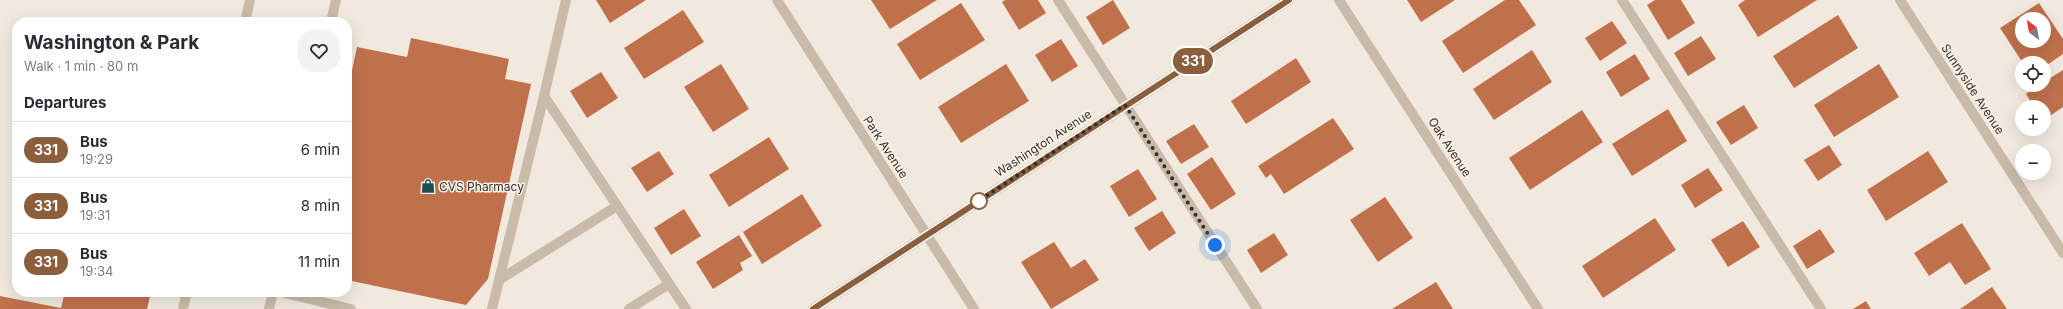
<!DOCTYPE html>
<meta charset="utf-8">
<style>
body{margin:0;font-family:Inter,sans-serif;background:#f2f2f3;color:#2b2b33;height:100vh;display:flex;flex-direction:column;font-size:15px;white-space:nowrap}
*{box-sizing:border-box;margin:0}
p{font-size:13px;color:#7c7c81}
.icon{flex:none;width:22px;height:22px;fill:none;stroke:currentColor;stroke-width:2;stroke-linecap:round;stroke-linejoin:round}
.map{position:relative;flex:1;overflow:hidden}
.drawer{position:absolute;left:12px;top:17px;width:340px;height:280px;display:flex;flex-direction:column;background:#fff;border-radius:16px;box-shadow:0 4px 16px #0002}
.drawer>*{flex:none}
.badge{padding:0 8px;border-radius:13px;font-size:14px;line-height:26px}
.needle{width:26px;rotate:329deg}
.tools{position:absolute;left:2015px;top:12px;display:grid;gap:8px}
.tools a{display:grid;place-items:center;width:36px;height:36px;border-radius:50%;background:#fff;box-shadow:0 4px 16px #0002;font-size:20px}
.you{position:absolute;width:20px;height:20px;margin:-10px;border:3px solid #fff;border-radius:50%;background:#1a73e8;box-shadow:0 0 0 6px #1a73e833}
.map>.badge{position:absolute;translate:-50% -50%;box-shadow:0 0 0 2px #fff}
h2{padding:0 12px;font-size:15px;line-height:36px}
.round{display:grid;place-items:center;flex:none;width:42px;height:42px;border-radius:16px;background:#f2f2f3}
.head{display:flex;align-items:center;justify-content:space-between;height:68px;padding:0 12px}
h1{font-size:19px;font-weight:700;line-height:30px}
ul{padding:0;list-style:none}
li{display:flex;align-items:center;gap:12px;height:56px;padding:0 12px;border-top:1px solid #e1e1e2}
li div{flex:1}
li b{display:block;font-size:15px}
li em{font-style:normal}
li .badge{min-width:44px;font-weight:700;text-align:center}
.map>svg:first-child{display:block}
.building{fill:#c0714c;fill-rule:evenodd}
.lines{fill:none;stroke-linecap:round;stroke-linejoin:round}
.service{stroke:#c9baa9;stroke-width:10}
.minor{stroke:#c9baa9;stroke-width:10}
.tertiary{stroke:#c9baa9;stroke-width:10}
.line-casing{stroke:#fff;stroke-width:9}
.line{stroke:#8b5e3c;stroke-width:6}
.walk{stroke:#362e29;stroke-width:4;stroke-dasharray:0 7.2}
.stop-dot{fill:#fff;stroke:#8b5e3c;stroke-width:2}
.labels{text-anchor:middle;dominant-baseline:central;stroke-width:3;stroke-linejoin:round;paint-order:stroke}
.street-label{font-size:12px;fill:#362e29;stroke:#f9f3e9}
.poi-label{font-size:12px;fill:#362e29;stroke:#f9f3e9;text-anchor:start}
</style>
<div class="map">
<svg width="2063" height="309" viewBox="0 0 2063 309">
<rect width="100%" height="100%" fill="#f1e9dd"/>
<g class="building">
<polygon points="596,0 646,0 610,23"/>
<polygon points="871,0 937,0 890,29"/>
<polygon points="1005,0 1038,0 1046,13 1019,30 1002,2"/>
<polygon points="1113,0 1130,28 1103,45 1086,17"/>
<polygon points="1407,0 1455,0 1421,22"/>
<polygon points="1505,0 1519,0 1536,25 1463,73 1442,41"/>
<polygon points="1655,0 1681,0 1695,23 1668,40 1647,5"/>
<polygon points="1745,0 1817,0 1758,37 1738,5"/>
<polygon points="961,3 985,40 920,80 897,44"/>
<path d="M2039 3 2063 39V54L2044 67V63H2023L2000 28ZM2022 19H2044V41H2022Z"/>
<polygon points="683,10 704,42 644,79 624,48"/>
<polygon points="1838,15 1858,48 1794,88 1773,56"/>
<polygon points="1612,21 1627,43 1600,61 1585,38"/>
<polygon points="1701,36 1716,59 1688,76 1674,53"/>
<polygon points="411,38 509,59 505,79 531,84 488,279 466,305 347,280 347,94 357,47 407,57"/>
<polygon points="1061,39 1078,66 1052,82 1035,55"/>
<polygon points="1532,50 1552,82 1494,120 1473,89"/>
<polygon points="1635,54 1650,79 1621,97 1606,72"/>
<polygon points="1296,58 1311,82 1246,124 1231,101"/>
<polygon points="721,64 749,109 713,132 684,87"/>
<polygon points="1006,64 1029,101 961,143 938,107"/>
<polygon points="1879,64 1899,97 1834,137 1814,105"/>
<polygon points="2063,70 2063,107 2044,120 2044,107 2034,107 2026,94 2039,85 2044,85 2044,82"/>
<polygon points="601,72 618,98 587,118 570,91"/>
<polygon points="1744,105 1758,128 1731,145 1716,122"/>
<polygon points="1668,109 1687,141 1632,176 1612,144"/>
<polygon points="1582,110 1603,142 1530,190 1509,158"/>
<polygon points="1333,118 1354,149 1284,194 1271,174 1266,178 1258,166"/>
<polygon points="1194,124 1209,147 1181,164 1166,141"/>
<polygon points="769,137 789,169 729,207 709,175"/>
<polygon points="1829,145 1842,165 1818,181 1804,160"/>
<polygon points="659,151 674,174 647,192 631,168"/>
<polygon points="1928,151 1948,182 1886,221 1867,190"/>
<polygon points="1212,157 1236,194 1211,210 1187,174"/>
<polygon points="1708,168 1723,190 1695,208 1681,185"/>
<polygon points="1138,169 1157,199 1129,217 1110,186"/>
<polygon points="802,194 822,226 762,264 743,232"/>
<polygon points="1385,197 1413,238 1378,262 1350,220"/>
<polygon points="684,209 701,236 671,255 654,228"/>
<polygon points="1162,211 1176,233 1149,251 1134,228"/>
<polygon points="1655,218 1676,250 1603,298 1582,266"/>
<polygon points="1743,221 1760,247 1728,267 1711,240"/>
<polygon points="1962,223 1991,269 1965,285 1950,262 1929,276 1914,253"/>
<polygon points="1820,229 1835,252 1807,269 1793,246"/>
<polygon points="1274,233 1288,255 1261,273 1247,250"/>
<polygon points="739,235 752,256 740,263 743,270 713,289 696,262"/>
<polygon points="1054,242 1071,268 1085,259 1099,280 1051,309 1021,262"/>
<polygon points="1436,282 1453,309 1392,309"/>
<polygon points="1992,287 2007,309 1960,309"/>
<polygon points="65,292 151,292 147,309 0,309 0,296 61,308"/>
<polygon points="1866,301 1871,309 1853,309"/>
</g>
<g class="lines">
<g class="service">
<polyline points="1058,0 1257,309"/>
<polyline points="1622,0 1821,309"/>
<polyline points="544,96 686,309"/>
<polyline points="499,280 617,206"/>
<polyline points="281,292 351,309"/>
<polyline points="492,309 544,96 566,0"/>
<polyline points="629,309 669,284"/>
</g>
<g class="minor">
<polyline points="777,0 974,309"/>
<polyline points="1339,0 1538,309"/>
<polyline points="1900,0 2063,253"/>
<polyline points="245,22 250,0"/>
<polyline points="331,22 336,0"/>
<polyline points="183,309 187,292"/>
<polyline points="269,309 273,292"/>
</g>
<polyline class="tertiary" points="813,309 1289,0"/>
</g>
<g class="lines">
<defs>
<polyline id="line" points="813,309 1289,0"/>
</defs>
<use href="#line" class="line-casing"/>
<use href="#line" class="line"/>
<polyline class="walk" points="979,201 974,204 1125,105 1215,245"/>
</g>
<defs>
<symbol id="shop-bare" viewBox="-9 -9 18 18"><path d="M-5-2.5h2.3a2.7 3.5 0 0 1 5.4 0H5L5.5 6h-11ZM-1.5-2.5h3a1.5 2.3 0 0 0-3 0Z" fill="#204e56" stroke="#f9f3e9" stroke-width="2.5" paint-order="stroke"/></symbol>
</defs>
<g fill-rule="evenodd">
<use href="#shop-bare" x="418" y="176" width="20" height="20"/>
</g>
<circle class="stop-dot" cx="979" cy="201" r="8"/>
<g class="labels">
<g class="street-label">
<text transform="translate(1973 89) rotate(57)">Sunnyside Avenue</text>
<text transform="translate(1043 143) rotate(-33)">Washington Avenue</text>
<text transform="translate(886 147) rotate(57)">Park Avenue</text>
<text transform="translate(1450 147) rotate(57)">Oak Avenue</text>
</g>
<g class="poi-label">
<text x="439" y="186">CVS Pharmacy</text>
</g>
</g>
</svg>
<div class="tools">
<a><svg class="needle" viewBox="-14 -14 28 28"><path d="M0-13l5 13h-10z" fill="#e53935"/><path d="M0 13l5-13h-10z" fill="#7c7c81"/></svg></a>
<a><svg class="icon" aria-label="locate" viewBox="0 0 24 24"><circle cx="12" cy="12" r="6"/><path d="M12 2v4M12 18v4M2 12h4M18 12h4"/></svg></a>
<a>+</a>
<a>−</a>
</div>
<div class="you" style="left:1215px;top:245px"></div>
<b class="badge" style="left:1193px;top:61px;background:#8b5e3c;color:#fff">331</b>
<section class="drawer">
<div class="head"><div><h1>Washington &amp; Park</h1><p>Walk · 1 min · 80 m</p></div><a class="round"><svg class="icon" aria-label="heart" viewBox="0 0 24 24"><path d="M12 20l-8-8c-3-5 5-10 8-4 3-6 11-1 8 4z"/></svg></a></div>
<h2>Departures</h2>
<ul>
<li><span class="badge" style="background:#8b5e3c;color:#fff">331</span><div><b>Bus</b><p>19:29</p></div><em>6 min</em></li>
<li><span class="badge" style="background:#8b5e3c;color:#fff">331</span><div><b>Bus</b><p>19:31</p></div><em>8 min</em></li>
<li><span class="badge" style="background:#8b5e3c;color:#fff">331</span><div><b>Bus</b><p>19:34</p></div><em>11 min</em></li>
</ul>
</section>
</div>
